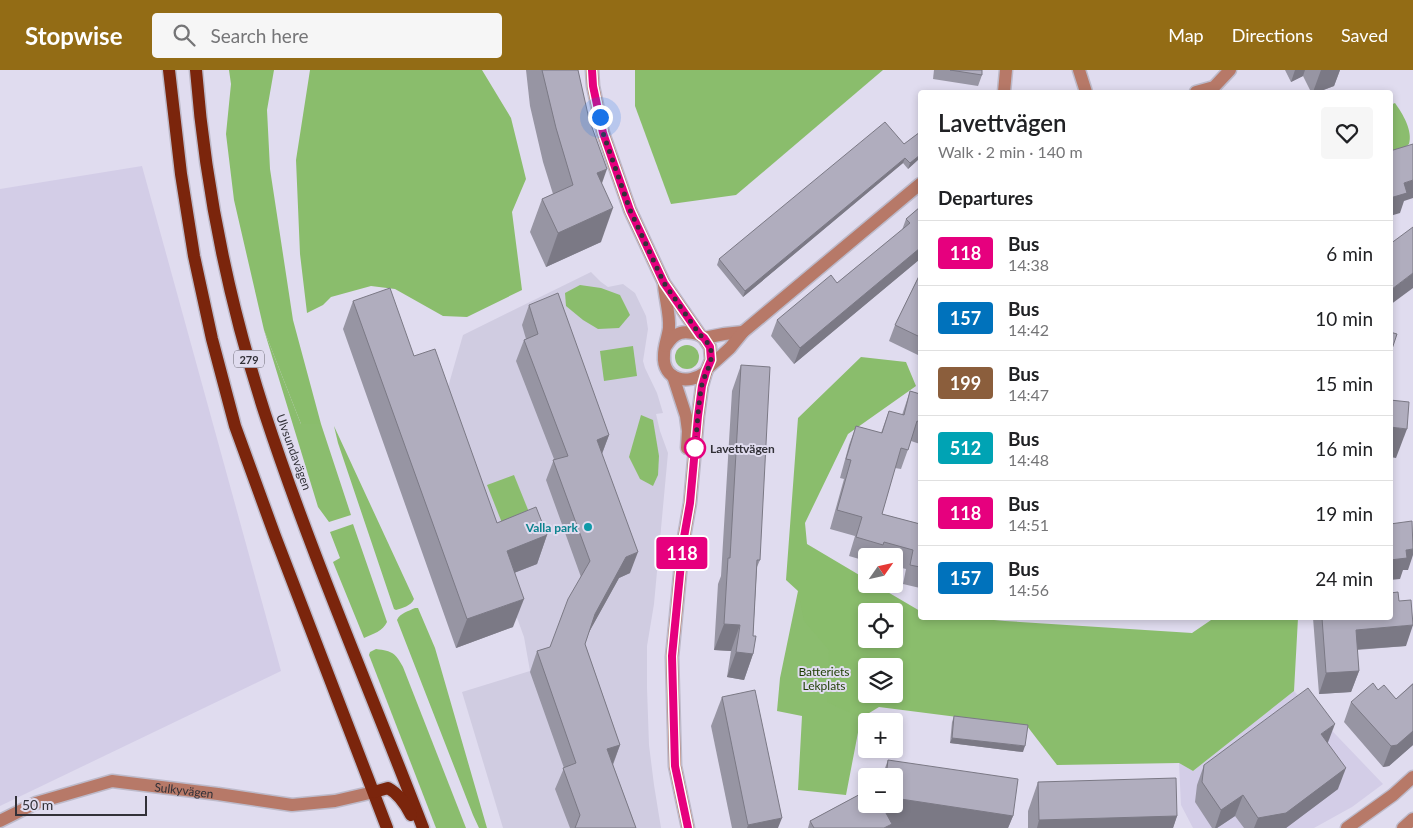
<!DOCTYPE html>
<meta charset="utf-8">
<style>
body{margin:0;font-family:Lato,sans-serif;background:#f6f6f6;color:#202124;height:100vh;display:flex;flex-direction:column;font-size:19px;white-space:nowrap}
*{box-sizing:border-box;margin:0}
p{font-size:16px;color:#757577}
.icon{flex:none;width:28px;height:28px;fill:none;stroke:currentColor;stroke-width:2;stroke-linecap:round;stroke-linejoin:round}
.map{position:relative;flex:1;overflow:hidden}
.panel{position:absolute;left:918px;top:20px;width:475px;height:530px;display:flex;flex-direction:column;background:#fff;border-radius:5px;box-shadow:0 2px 8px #0003}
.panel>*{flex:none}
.badge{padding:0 10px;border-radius:4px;font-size:18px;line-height:32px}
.needle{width:32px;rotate:56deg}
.buttons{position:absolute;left:858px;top:478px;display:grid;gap:10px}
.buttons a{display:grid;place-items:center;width:45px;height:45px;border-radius:5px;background:#fff;box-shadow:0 2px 8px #0003;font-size:25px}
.scale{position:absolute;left:15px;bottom:12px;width:132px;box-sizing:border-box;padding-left:5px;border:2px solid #323138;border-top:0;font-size:14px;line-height:18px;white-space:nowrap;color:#323138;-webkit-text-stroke:4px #e0dcef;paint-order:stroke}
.you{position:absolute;width:25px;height:25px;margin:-12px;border:4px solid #fff;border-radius:50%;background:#1a73e8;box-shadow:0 0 0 8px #1a73e833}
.map>.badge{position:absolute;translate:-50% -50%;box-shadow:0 0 0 2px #fff}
h2{padding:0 20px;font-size:19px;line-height:45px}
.round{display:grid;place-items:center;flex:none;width:52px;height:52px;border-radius:5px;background:#f6f6f6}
.overview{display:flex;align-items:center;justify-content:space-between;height:85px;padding:0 20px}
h1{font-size:24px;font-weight:600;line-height:38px}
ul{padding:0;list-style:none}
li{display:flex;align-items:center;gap:15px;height:65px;padding:0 20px;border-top:1px solid #e0e0e0}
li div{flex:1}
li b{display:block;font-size:19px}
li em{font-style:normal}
li .badge{min-width:55px;font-weight:700;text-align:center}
header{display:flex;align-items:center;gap:30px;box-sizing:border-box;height:70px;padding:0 25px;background:#936c15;color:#fff}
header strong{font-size:24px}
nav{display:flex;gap:28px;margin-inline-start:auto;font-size:18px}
.search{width:350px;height:45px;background:#f6f6f6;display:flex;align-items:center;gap:12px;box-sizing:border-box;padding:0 18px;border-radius:5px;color:#757577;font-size:19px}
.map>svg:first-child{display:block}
.built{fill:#d3cde7}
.education{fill:#d0cce1}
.green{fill:#8bbd6e}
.forest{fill:#8abd6c;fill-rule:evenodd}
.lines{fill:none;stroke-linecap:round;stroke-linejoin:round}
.minor-casing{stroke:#bdbaca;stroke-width:15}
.major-casing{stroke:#bdbaca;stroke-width:15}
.minor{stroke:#b77968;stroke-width:12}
.major{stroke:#7b250c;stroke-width:12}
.wall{fill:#9795a3}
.shaded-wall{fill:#7b7985}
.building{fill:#b0adbe;stroke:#7b7985}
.line-casing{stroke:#fff;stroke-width:11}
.line{stroke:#e6007e;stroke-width:8}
.walk{stroke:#323138;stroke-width:5;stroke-dasharray:0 9}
.stop-dot{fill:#fff;stroke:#e6007e;stroke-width:2.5}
.culture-dot{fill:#0f9aa8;stroke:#e0dcef;stroke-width:2}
.labels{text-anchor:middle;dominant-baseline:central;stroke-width:4;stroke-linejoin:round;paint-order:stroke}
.shield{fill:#e0dcef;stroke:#66646f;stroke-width:1}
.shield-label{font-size:11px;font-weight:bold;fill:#323138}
.stop-label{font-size:12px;font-weight:bold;fill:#323138;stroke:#e0dcef;text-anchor:start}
.street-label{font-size:12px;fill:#323138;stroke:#e0dcef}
.culture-label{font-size:12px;font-weight:bold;fill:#0d838f;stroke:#e0dcef;text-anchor:end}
.park-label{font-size:12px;fill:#1d3d02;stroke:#e0dcef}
</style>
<header>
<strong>Stopwise</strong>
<div class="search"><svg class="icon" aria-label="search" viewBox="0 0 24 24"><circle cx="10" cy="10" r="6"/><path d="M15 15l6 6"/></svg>Search here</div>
<nav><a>Map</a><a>Directions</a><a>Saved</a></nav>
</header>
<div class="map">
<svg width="1413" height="758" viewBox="0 0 1413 758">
<rect width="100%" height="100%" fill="#e0dcef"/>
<g class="built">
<polygon points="142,96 281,601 0,736 0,119"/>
<polygon points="1294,621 1383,714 1352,737 1314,758 1193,758 1181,735 1179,693 1193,701"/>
</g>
<polygon class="education" points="591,202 601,212 608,217 623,214 635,223 646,246 648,259 643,291 645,298 657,323 663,343 656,344 660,361 668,383 654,534 647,576 647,618 649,675 654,715 661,758 503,758 462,622 530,601 524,567 497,493 446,324 463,265"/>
<g class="green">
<path d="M1395 33C1403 44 1413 61 1409 74 1406 77 1399 80 1395 82L1390 81V35Z"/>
<polygon points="264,260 301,354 321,354 351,445 329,452 318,437"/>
<circle cx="687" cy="287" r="12"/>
<polygon points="633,276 637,306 604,311 600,281"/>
<path d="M334 356 414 529C411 536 402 538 396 540L394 539 338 373Z"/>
<polygon points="514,405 535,457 508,468 487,415"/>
<path d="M353 454 387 552C383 561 373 564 364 568L333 492 340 488 330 462Z"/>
<polygon points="798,521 866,569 866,621 846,725 798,720 802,646 777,641 780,608"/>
<path d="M415 538H418L435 578 487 758H479L473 745 397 550C400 543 409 541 415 538Z"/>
<path d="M376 579C393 581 395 583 403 597L466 758H436L369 585 370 582Z"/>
</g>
<g class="forest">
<polygon points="229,0 274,0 267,40 270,99 293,250 321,354 301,354 264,260 234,130 226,64 231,14"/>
<polygon points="310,0 482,0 511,48 526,109 512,142 522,220 467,247 443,246 395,219 371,216 331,227 323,235 307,243 300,184 296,90"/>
<polygon points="635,0 883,0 736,125 671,134 635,36"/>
<polygon points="580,215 601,218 620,225 630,245 619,258 598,259 583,250 566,236 565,223"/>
<path d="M861 287 906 292 916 316 848 364 805 453 807 474 866 509V514H874L920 541V548H972L1005 551 1192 563 1214 548H1298L1294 621 1193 701 1179 693 1057 695 1027 656 879 637 861 648 827 632 829 580 804 551 798 521 786 510 798 348ZM866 541H894V569H866ZM866 596H894V624H866Z"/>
<polygon points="641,345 653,350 659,386 658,405 653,416 640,409 629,387"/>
</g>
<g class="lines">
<defs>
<g id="minor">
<polyline points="592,0 593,16 603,63 630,140 664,213 700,265 704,268 710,277 711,290 706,302 702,316 698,346 690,433 683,473 672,587 675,696 688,758"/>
<polyline points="1079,0 1086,22"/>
<polyline points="1004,22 1006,0"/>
<polyline points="1196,22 1214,17 1230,0"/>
<path d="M664 215C665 228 670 245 669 258 668 267 664 276 664 285 662 310 688 316 706 302"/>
<polyline points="704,268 724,264 743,262"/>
<path d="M666 276C675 261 684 260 700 265"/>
<polyline points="709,297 730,278 743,262 920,114"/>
<polyline points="673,306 686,346 688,361 687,378"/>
<path id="s1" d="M0 751 36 733 112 711 218 724 292 735 335 731 374 722"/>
<polyline points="1347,758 1393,725 1413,707"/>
<polyline points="1403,758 1413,749"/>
</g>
<g id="major">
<polyline points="169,0 181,104 194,186 212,269 235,356 275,466 387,758"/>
<path d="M196 0C205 116 229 233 265 344 311 484 370 620 423 758"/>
<path d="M374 722 388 718C399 724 405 733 411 745"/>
</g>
</defs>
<use href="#minor" class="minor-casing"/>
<use href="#major" class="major-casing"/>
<use href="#minor" class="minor"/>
<use href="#major" class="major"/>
</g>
<g class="wall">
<polygon points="526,0 578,0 602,114 601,172 546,197 530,162 542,129 553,124 543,92 530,36"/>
<polygon points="934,0 982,0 982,5 978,16 933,9"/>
<polygon points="1285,0 1340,0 1334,16 1318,22 1311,22 1303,6 1291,12"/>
<polygon points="920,62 920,88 908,99 903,93 743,227 717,195 719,189 904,74"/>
<polygon points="920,137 920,189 794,294 771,266 777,250 837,213 902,160 906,149"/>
<polygon points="920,204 920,286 889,271 895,255"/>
<polygon points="353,231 414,286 497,453 547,465 537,494 514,503 513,557 456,578 343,259"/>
<polygon points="529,235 609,365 602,384 630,503 619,508 589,562 585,574 620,675 613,695 636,758 570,758 555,719 564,698 530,602 537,581 550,577 581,507 546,410 554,389 516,291 524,270 526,269 522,255"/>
<polygon points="741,295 760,490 757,497 753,566 753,584 744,610 727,607 731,581 714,580 718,514 721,506 732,321"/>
<polygon points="910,321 920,324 920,374 911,371 901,399 895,398 882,444 920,454 920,518 903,514 906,499 894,496 894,486 866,486 866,491 849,486 855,466 830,459 844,409 840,408 849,375 856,356 881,363 889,341 902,345"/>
<polygon points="1399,531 1406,576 1357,580 1359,601 1351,622 1319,624 1313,548 1390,548"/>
<polygon points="1413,613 1413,675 1389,696 1383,697 1344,652 1351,632 1378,620 1396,629"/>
<polygon points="722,627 778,758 732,758 711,656"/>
<polygon points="954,646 1023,682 950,673 952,652"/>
<polygon points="1328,674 1338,719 1286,758 1244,758 1235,746 1217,758 1212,758 1195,732 1197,715 1204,695"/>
<polygon points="888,690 1013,746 1008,758 808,758 810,751 894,706 882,706"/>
<polygon points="1038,712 1177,746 1173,758 1028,758 1028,741"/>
</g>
<g class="shaded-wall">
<polygon points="1295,0 1305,0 1303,6 1291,12"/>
<polygon points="1321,0 1340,0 1334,16 1318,22 1313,22"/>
<polygon points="920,85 920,88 908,99 910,93"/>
<polygon points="905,88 903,93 743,227 745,221"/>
<polygon points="607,99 595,133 597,103"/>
<polygon points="1413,110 1413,128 1404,131 1400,143 1390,146 1390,128 1404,113"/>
<polygon points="613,138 601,172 546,197 558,163"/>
<polygon points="920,178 920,189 794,294 800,278"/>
<polygon points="1413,203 1413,218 1390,235 1390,224 1392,219"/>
<polygon points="1390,357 1407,359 1396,388 1390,387"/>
<polygon points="609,365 601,386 597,370"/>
<polygon points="547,465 537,494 496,510 507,481"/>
<polygon points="1413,479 1413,485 1408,500 1403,500 1400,509 1390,510 1390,490 1406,480"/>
<polygon points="638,482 630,503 619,508 588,564 595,544 626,487"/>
<polygon points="524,529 513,557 456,578 467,549"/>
<polygon points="724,554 740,555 731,581 714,580"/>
<polygon points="1413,555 1406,576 1348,580 1356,560"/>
<polygon points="736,582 753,584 744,610 727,607"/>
<polygon points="1359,601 1351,622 1319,624 1326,603"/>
<polygon points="1335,654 1327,675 1321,664"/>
<polygon points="1413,661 1413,675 1389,696 1383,697 1391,676"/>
<polygon points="952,668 1025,676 1023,682 950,673"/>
<polygon points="620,675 612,696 607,679"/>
<polygon points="1346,698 1338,719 1286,758 1254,758 1258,748"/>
<polygon points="1243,725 1235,746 1217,758 1215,758 1221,740"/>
<polygon points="894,728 1013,746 1008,758 884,758 874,734 894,734"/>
<polygon points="1177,746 1173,758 1037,758 1039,750"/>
<polygon points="782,748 778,758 747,758 748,755"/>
</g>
<g class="building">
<polygon points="542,0 578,0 589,49 607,99 597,103 613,138 558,163 542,129 573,115 556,58"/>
<polygon points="950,0 982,0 982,5"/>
<polygon points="885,52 904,74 920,62 920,85 910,93 905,88 745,221 719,189"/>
<polygon points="1413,74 1413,110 1404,113 1407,123 1390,128 1390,81"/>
<polygon points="920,137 920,178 800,278 777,250 831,205 837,213 910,153 906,149"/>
<polygon points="1413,157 1413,203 1392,219 1390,217 1390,174"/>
<polygon points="920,204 920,267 895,255"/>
<polygon points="390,218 414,286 435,279 497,453 536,437 547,465 507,481 524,529 467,549 353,231"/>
<polygon points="558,223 609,365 597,370 638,482 626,487 595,544 585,574 620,675 607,679 636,758 575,758 580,745 563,698 576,693 537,581 550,577 568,529 590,491 553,390 568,386 524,270 538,264 529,235"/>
<polygon points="1390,262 1397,264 1390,285"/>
<polygon points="741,295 770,297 760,490 757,490 753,566 756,566 753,584 736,582 740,555 724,554 728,488 730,488"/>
<polygon points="910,321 920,324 920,352 917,351 908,380 901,378 882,444 920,454 920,497 910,495 913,480 884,472 883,475 856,467 862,447 837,440 851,390 846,389 856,356 882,363 889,341 904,345"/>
<polygon points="1390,324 1390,330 1409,332 1407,359 1390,357"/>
<polygon points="1412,451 1413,479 1406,480 1407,488 1390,490 1390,454"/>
<polygon points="1398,522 1399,531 1411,530 1413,555 1356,560 1359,601 1326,603 1322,548 1390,548 1390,523"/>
<polygon points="1373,613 1378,620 1384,615 1396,629 1413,614 1413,661 1397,675 1391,676 1351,632"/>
<polygon points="1308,618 1335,654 1321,664 1346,698 1286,743 1258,748 1243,725 1221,740 1202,712 1204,695"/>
<polygon points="755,620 782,748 748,755 722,627"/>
<polygon points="954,646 1028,655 1025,676 952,668"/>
<polygon points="888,690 1018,709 1013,746 894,728 894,706 886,706"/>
<polygon points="1176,708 1177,746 1039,750 1038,712"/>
<polygon points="866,721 866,734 881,734 892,754 884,758 814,758 810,751"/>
</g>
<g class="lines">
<defs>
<polyline id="line" points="592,0 593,16 603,63 630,140 664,213 700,265 704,268 710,277 711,290 706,302 702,316 698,346 690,433 683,473 672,586 675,696 688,758"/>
</defs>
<use href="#line" class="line-casing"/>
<use href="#line" class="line"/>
<path class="walk" d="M600 47 603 63 630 140 664 213 700 265C705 269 710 275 711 281 713 293 705 303 702 314 698 336 697 359 695 381V378"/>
</g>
<circle class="stop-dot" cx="695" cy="378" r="10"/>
<circle class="culture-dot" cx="588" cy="457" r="5"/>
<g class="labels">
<rect class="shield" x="234" y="280.5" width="30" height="17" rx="4"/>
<g class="shield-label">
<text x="249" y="289">279</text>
</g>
<g class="stop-label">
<text x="710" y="378">Lavettvägen</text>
</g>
<g class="street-label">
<text transform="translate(294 382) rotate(70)">Ulvsundavägen</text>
<text stroke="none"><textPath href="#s1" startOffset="192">Sulkyvägen</textPath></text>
</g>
<g class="culture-label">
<text x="578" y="457">Valla park</text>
</g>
<g class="park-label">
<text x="824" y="601">Batteriets<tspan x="824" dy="14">Lekplats</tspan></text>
</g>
</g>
</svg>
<div class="buttons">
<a><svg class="needle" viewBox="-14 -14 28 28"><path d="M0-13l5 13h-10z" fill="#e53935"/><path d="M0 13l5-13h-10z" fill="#757577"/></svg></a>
<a><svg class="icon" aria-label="locate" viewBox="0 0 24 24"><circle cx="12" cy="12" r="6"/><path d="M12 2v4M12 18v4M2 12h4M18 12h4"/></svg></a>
<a><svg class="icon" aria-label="layers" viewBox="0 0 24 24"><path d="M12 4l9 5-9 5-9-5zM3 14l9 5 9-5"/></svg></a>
<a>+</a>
<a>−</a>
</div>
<div class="scale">50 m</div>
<div class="you" style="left:600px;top:47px"></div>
<b class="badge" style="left:682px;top:483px;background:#e6007e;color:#fff">118</b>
<section class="panel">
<div class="overview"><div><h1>Lavettvägen</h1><p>Walk · 2 min · 140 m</p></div><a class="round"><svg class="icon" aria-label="heart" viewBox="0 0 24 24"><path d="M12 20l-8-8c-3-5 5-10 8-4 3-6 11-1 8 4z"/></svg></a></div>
<h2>Departures</h2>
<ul>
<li><span class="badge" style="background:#e6007e;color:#fff">118</span><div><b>Bus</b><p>14:38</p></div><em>6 min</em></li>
<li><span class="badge" style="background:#0072bc;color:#fff">157</span><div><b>Bus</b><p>14:42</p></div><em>10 min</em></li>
<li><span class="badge" style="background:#8b5e3c;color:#fff">199</span><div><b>Bus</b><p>14:47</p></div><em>15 min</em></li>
<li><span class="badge" style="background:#00a3b4;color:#fff">512</span><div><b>Bus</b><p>14:48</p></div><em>16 min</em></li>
<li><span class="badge" style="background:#e6007e;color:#fff">118</span><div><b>Bus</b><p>14:51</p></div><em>19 min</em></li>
<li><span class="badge" style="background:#0072bc;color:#fff">157</span><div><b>Bus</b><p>14:56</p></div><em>24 min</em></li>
</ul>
</section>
</div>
